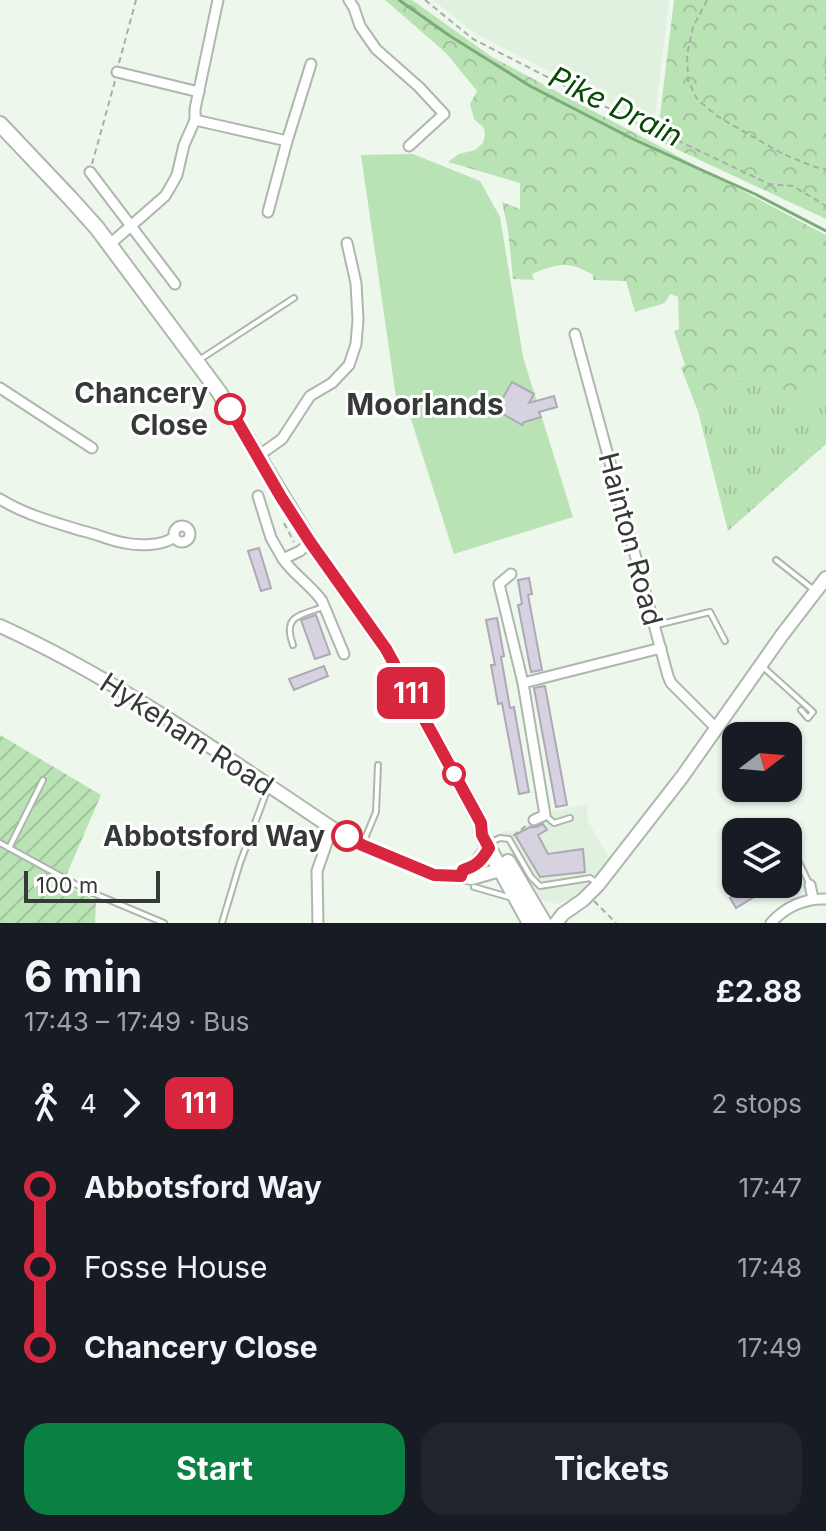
<!DOCTYPE html>
<meta charset="utf-8">
<style>
body{margin:0;font-family:Inter,sans-serif;background:#20242c;color:#f1f3f6;height:100vh;display:flex;flex-direction:column;font-size:30px;white-space:nowrap}
*{box-sizing:border-box;margin:0}
p{font-size:26px;color:#9ea1a6}
.icon{flex:none;width:44px;height:44px;fill:none;stroke:currentColor;stroke-width:2;stroke-linecap:round;stroke-linejoin:round}
.map{position:relative;height:923px;overflow:hidden}
.details{display:flex;flex-direction:column;background:#171b24;flex:1}
.details>*{flex:none}
.badge{padding:0 16px;border-radius:12px;font-size:28px;line-height:52px}
.needle{width:52px;rotate:74deg}
.controls{position:absolute;left:722px;top:722px;display:grid;gap:16px}
.controls a{display:grid;place-items:center;width:80px;height:80px;border-radius:16px;background:#171b24;box-shadow:0 2px 6px #0004;font-size:40px}
.scale{position:absolute;left:24px;bottom:20px;width:136px;box-sizing:border-box;padding-left:8px;border:4px solid #363a36;border-top:0;font-size:22px;line-height:28px;white-space:nowrap;color:#363a36;-webkit-text-stroke:6px #fff;paint-order:stroke}
.map>.badge{position:absolute;translate:-50% -50%;box-shadow:0 0 0 4px #fff}
.legs{display:flex;align-items:center;gap:12px;height:88px;padding:0 24px;font-size:26px}
.legs p{margin-inline-start:auto}
.overview{display:flex;align-items:center;justify-content:space-between;height:136px;padding:0 24px}
h1{font-size:44px;font-weight:700;line-height:60px}
.button{display:flex;gap:16px;margin-top:auto;padding:16px 24px}
.button a{flex:1;height:92px;border-radius:24px;background:#0b8043;color:#fff;font-size:32px;font-weight:700;line-height:92px;text-align:center}
.button a+a{background:#20242c;color:#f1f3f6}
ul{padding:0 24px;list-style:none}
li{display:flex;align-items:center;gap:28px;height:80px;font-size:30px}
li i{display:grid;place-items:center;width:12px;height:100%;margin:0 10px;background:currentColor}
li i::after{content:'';width:20px;height:20px;margin:-10px;border:6px solid;border-radius:50%;background:#171b24}
li p{margin-inline-start:auto}
li:first-child i{background:linear-gradient(#0000 50%,currentColor 0)}
li:last-child i{background:linear-gradient(currentColor 50%,#0000 0)}
.map>svg:first-child{display:block}
.built{fill:#e1f1df}
.grass{fill:url(#grass-tufts)}
.forest{fill:url(#forest-crowns)}
.garden{fill:url(#garden-furrows)}
.pitch{fill:#b9e3b5}
.lines{fill:none;stroke-linecap:round;stroke-linejoin:round}
.stream{stroke:#7daa79;stroke-width:3}
.building{fill:#d7d2df;stroke:#aea9b6;stroke-width:2}
.lane-casing{stroke:#aeb7ad;stroke-width:8}
.street-casing{stroke:#aeb7ad;stroke-width:13}
.secondary-casing{stroke:#aeb7ad;stroke-width:16}
.primary-casing{stroke:#aeb7ad;stroke-width:18}
.path{stroke:#a7afa7;stroke-width:2;stroke-dasharray:6 4;stroke-linecap:butt}
.lane{stroke:#fff;stroke-width:4}
.street{stroke:#fff;stroke-width:9}
.secondary{stroke:#fff;stroke-width:12}
.primary{stroke:#fff;stroke-width:14}
.line-1-casing{stroke:#fff;stroke-width:18}
.line-1{stroke:#d7263d;stroke-width:12}
.stop-1-dot{fill:#fff;stroke:#d7263d;stroke-width:4}
.labels{text-anchor:middle;dominant-baseline:central;stroke-width:6;stroke-linejoin:round;paint-order:stroke}
.stop-label{font-size:28px;font-weight:bold;fill:#363a36;stroke:#fff;text-anchor:end}
.street-label{font-size:28px;fill:#363a36;stroke:#fff}
.water-label{font-size:30px;font-style:italic;fill:#054a05;stroke:#fff}
.neighbourhood-label{font-size:30px;font-weight:bold;fill:#363a36;stroke:#fff}
</style>
<div class="map">
<svg width="826" height="923" viewBox="0 0 826 923">
<defs>
<pattern id="grass-tufts" width="24" height="20" patternUnits="userSpaceOnUse" patternTransform="scale(2)"><rect width="24" height="20" fill="#b9e3b5"/><path d="M3 7l-1-3M5 7V3M7 7l1-3M15 17l-1-3M17 17v-4M19 17l1-3" fill="none" stroke="#a0c49c"/></pattern>
<pattern id="forest-crowns" width="20" height="18" patternUnits="userSpaceOnUse" patternTransform="scale(2)"><rect width="20" height="18" fill="#b9e3b5"/><path d="M2 6a3 3 0 1 1 6 0M12 15a3 3 0 1 1 6 0" fill="none" stroke="#a0c49c"/></pattern>
<pattern id="garden-furrows" width="10" height="10" patternUnits="userSpaceOnUse" patternTransform="scale(2)"><rect width="10" height="10" fill="#b9e3b5"/><path d="M-1 1l2-2M0 10L10 0M9 11l2-2" fill="none" stroke="#a0c49c"/></pattern>
</defs>
<rect width="100%" height="100%" fill="#edf7ec"/>
<g class="built">
<polygon points="433,0 669,0 654,125 476,34"/>
<polygon points="587,804 588,821 610,860 574,898 556,904 543,901 531,888 500,832 519,830 550,812"/>
</g>
<polygon class="grass" points="741,378 797,398 826,384 826,444 728,531 698,411 725,383"/>
<g class="forest">
<path d="M385 0H412L492 57 826 235V384L798 399 741 378 725 383 698 411 681 368 685 365 674 331 679 329 678 297 670 294 665 303 635 312 626 281 593 280V275C568 260 557 264 532 274L534 280 513 279 508 230 502 202 520 209V183L448 162 459 154 475 150 483 143 485 134 484 128 474 119 470 104 477 91 446 53Z"/>
<polygon points="674,0 826,0 826,219 657,140"/>
</g>
<polygon class="garden" points="0,735 101,795 66,876 68,886 96,901 95,923 0,923"/>
<polygon class="pitch" points="413,154 480,181 500,217 523,357 573,517 454,554 410,416 399,418 361,155"/>
<g class="lines">
<polyline class="stream" points="399,0 450,36 530,86 635,140 755,194 826,231"/>
</g>
<g class="building">
<polygon points="512,382 534,394 529,403 554,396 557,407 539,412 541,417 524,422 522,425 496,410"/>
<polygon points="259,548 271,588 261,591 248,551"/>
<polygon points="529,578 532,594 528,595 542,670 531,672 518,605 522,604 518,580"/>
<polygon points="316,615 330,654 315,659 301,620"/>
<polygon points="497,618 504,656 501,657 510,708 514,707 529,792 519,794 502,703 498,704 491,665 495,665 486,620"/>
<polygon points="324,666 328,676 294,690 289,679"/>
<polygon points="545,686 567,805 556,807 534,688"/>
<polygon points="543,824 547,830 538,835 548,854 583,849 585,872 540,877 515,835 530,827 536,827"/>
<polygon points="752,884 757,884 762,892 736,908 730,898"/>
</g>
<g class="lines">
<defs>
<g id="lane">
<polyline points="199,360 294,298"/>
<polyline points="776,560 814,590"/>
<polyline points="657,625 710,612 725,641"/>
<path d="M293 645C282 615 300 616 323 607"/>
<polyline points="762,666 813,712 808,718 801,710"/>
<polyline points="545,815 554,823 570,818"/>
<polyline points="491,842 500,838 509,839 531,877 540,886 590,878 597,883"/>
<polyline points="0,843 88,891 164,923"/>
<polyline points="363,843 376,812 378,765"/>
<polyline points="9,848 43,780"/>
<polyline points="796,856 809,883"/>
<polyline points="474,887 512,898"/>
<polyline points="222,923 240,863 268,788"/>
</g>
<g id="street">
<polyline points="349,0 354,8 360,26 376,49 419,87 444,114 409,146"/>
<polyline points="117,72 199,92"/>
<polyline points="195,120 287,141 268,212"/>
<polyline points="287,141 311,64"/>
<polyline points="90,172 175,284"/>
<polyline points="109,245 165,196 171,186 177,175 184,145 195,120 195,109 218,0"/>
<polyline points="575,334 668,676 671,683 715,727"/>
<polyline points="0,388 92,448"/>
<polyline points="258,456 282,439 310,396 332,383 349,365 356,344 358,320 356,283 347,243"/>
<polyline points="258,496 271,538 283,559"/>
<path d="M0 499C26 515 53 522 83 531 97 534 111 541 125 543 139 546 163 546 174 537"/>
<circle cx="182" cy="534" r="8"/>
<path d="M310 542 300 551 283 559C294 575 311 585 322 601L344 654"/>
<polyline points="511,574 499,584 523,683 545,815 534,820"/>
<polyline points="523,683 661,648"/>
<polyline points="810,885 813,898"/>
<polyline points="318,923 317,871 332,828"/>
<path d="M771 923C785 907 805 898 826 899"/>
</g>
<g id="secondary">
<path d="M0 626C119 680 224 756 332 828L362 845 434 875 461 876 472 878 507 868"/>
<polyline points="556,923 563,914 583,900 598,885 682,777 782,635 826,578"/>
</g>
<g id="primary">
<polyline points="0,124 71,199 97,228 219,392 310,542 386,649 481,823 482,835 487,845 530,923"/>
<polyline points="508,862 544,923"/>
<polyline points="475,866 489,848"/>
</g>
</defs>
<use href="#lane" class="lane-casing"/>
<use href="#street" class="street-casing"/>
<use href="#secondary" class="secondary-casing"/>
<use href="#primary" class="primary-casing"/>
<g class="path">
<polyline points="425,0 473,39 653,131 666,135 769,184 793,186 826,206"/>
<polyline points="707,0 693,27 687,55 688,80 697,99 717,116 783,154 815,167 826,169"/>
<polyline points="826,57 826,80"/>
<polyline points="119,63 136,0"/>
<polyline points="92,164 115,81"/>
<polyline points="284,523 294,542"/>
<polyline points="513,836 527,825"/>
<polyline points="594,901 616,923"/>
</g>
<use href="#lane" class="lane"/>
<use href="#street" class="street"/>
<use href="#secondary" class="secondary"/>
<use href="#primary" class="primary"/>
</g>
<g class="lines">
<defs>
<path id="line-1" d="M230 409 281 497 310 542 386 649 481 823 482 835 489 848C482 860 477 866 463 870L461 876 434 875 362 845 347 836"/>
</defs>
<use href="#line-1" class="line-1-casing"/>
<use href="#line-1" class="line-1"/>
</g>
<g class="stop-1-dot">
<circle cx="230" cy="409" r="14"/>
<circle cx="454" cy="774" r="10"/>
<circle cx="347" cy="836" r="14"/>
</g>
<g class="labels">
<g class="stop-label">
<text x="208" y="393">Chancery<tspan x="208" dy="32">Close</tspan></text>
<text x="325" y="836">Abbotsford Way</text>
</g>
<g class="street-label">
<text transform="translate(631 539) rotate(75)">Hainton Road</text>
<text transform="translate(187 734) rotate(33)">Hykeham Road</text>
</g>
<g class="water-label">
<text transform="translate(616 106) rotate(26)">Pike Drain</text>
</g>
<g class="neighbourhood-label">
<text x="425" y="404">Moorlands</text>
</g>
</g>
</svg>
<div class="controls">
<a><svg class="needle" viewBox="-14 -14 28 28"><path d="M0-13l5 13h-10z" fill="#e53935"/><path d="M0 13l5-13h-10z" fill="#9ea1a6"/></svg></a>
<a><svg class="icon" aria-label="layers" viewBox="0 0 24 24"><path d="M12 4l9 5-9 5-9-5zM3 14l9 5 9-5"/></svg></a>
</div>
<div class="scale">100 m</div>
<b class="badge" style="left:411px;top:693px;background:#d7263d;color:#fff">111</b>
</div>
<section class="details">
<div class="overview"><div><h1>6 min</h1><p>17:43 – 17:49 · Bus</p></div><b>£2.88</b></div>
<div class="legs"><svg class="icon" aria-label="walk" viewBox="0 0 24 24"><circle cx="13" cy="4" r="2"/><path d="M13 8l-2 6 4 7M11 14l-3 7M7 12l3-4h3l4 4"/></svg>4<svg class="icon" aria-label="forward" viewBox="0 0 24 24"><path d="M9 5l7 7-7 7"/></svg><b class="badge" style="background:#d7263d;color:#fff">111</b><p>2 stops</p></div>
<ul>
<li><i style="color:#d7263d"></i><b>Abbotsford Way</b><p>17:47</p></li>
<li><i style="color:#d7263d"></i><span>Fosse House</span><p>17:48</p></li>
<li><i style="color:#d7263d"></i><b>Chancery Close</b><p>17:49</p></li>
</ul>
<div class="button"><a>Start</a><a>Tickets</a></div>
</section>
